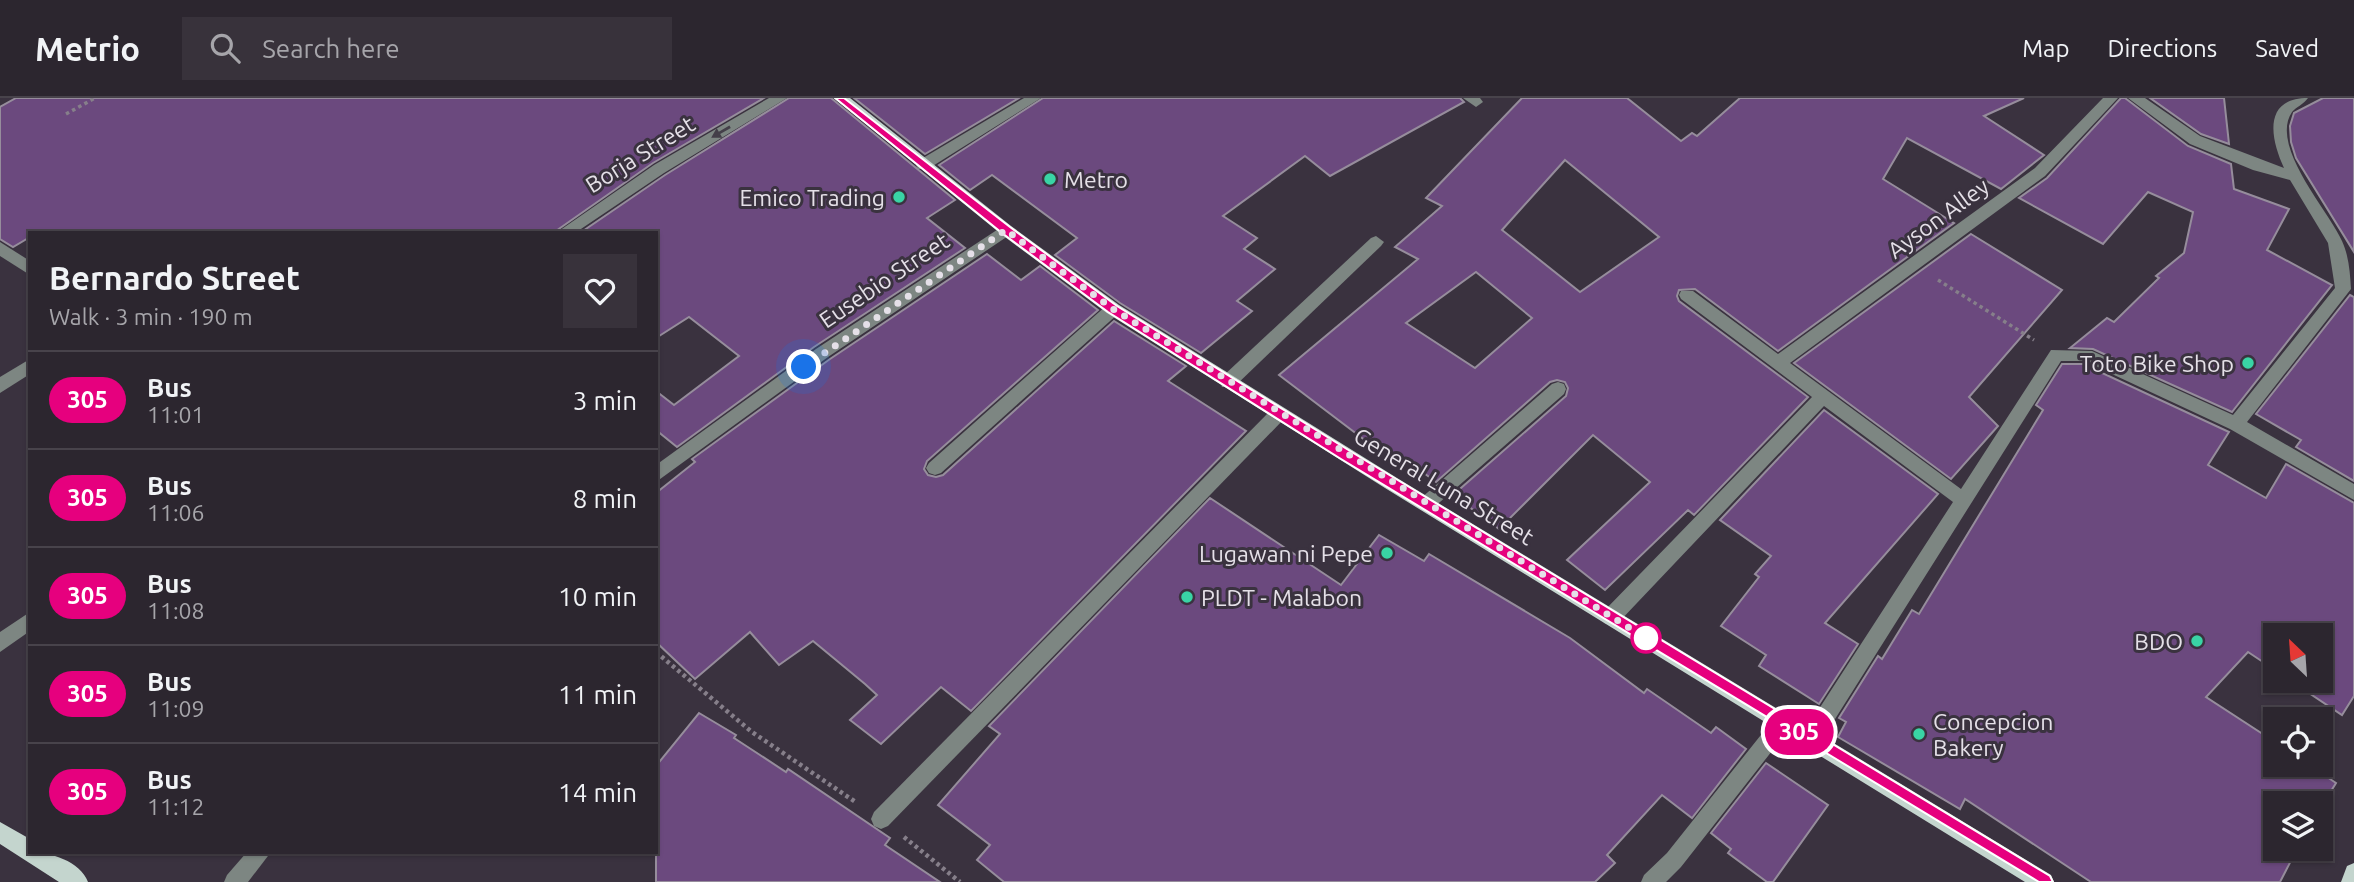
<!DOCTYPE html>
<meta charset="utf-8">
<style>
body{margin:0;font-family:Ubuntu,sans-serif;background:#38323b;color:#f1f3f6;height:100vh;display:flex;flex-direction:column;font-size:26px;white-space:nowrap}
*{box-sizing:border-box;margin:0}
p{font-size:23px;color:#a6a5aa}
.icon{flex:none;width:38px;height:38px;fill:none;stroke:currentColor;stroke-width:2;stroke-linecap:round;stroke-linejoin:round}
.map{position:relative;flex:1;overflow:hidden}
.sheet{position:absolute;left:28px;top:133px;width:630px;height:623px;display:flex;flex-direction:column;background:#2c262f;border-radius:0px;box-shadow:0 2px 5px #0004,0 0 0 2px #48434b}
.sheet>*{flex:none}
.badge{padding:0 14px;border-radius:23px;font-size:24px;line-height:46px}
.needle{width:46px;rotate:335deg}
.buttons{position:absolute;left:2263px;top:525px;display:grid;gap:14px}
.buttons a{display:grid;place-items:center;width:70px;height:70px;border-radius:0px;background:#2c262f;box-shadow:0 2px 5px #0004,0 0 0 2px #48434b;font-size:35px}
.you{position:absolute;width:35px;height:35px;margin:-18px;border:5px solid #fff;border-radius:50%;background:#1a73e8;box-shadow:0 0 0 10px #1a73e833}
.map>.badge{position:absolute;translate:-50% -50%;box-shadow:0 0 0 4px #fff}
.round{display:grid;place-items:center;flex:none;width:74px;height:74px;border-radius:0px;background:#38323b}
.head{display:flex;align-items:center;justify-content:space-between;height:119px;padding:0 21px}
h1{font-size:33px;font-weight:700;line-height:52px}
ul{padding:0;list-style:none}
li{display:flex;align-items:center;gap:21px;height:98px;padding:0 21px;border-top:2px solid #48434b}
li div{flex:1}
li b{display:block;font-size:26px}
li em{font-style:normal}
li .badge{min-width:77px;font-weight:700;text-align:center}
header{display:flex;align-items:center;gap:42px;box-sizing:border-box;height:98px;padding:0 35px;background:#2c262f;border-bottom:2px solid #48434b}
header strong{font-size:33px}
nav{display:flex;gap:38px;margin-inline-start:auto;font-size:24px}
.search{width:490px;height:63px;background:#38323b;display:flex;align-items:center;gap:18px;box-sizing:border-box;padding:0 24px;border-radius:0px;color:#a6a5aa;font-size:26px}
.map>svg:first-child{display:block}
.building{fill:#6b497e;stroke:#968d9c;stroke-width:2;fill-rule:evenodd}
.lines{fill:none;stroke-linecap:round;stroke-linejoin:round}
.path-far1{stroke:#867f8a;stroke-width:3.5;stroke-dasharray:3.5 3.5;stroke-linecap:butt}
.path{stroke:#867f8a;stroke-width:4.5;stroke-dasharray:3.5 3.5;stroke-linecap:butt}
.minor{fill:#7d8682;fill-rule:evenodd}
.major{fill:#c4d5ce;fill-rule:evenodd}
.oneway{fill:#443f49}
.line{fill:#e6007e;stroke:#fff;stroke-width:2}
.walk{stroke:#e5e0e8;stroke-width:7;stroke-dasharray:0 12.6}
.poi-dot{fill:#39d4a5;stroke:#3a323f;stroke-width:2.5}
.stop-dot{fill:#fff;stroke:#e6007e;stroke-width:3.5}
.labels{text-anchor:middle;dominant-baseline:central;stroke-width:6;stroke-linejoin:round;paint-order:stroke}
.street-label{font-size:23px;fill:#e5e0e8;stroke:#3a323f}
.poi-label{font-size:23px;fill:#e5e0e8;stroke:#3a323f;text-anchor:end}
</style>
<header>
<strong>Metrio</strong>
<div class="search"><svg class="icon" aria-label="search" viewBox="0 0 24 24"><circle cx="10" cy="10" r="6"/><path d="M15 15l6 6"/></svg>Search here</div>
<nav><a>Map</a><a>Directions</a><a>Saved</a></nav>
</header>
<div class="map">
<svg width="2354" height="784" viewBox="0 0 2354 784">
<rect width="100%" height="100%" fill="#3a323f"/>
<g class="building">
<polygon points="16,0 764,0 653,65 553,135 30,135 30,139 13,149 0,141 0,9"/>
<polygon points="789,0 831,0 955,102 927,120 965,150 814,249 677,349 656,332 656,293 674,307 739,258 689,219 656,240 656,135 580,135 665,77"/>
<polygon points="854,0 1019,0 925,56"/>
<polygon points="1043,0 1460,0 1464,4 1330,78 1305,58 1223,118 1257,140 1244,151 1275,171 1237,203 1252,213 1201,255 1120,205 1055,157 1077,140 992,77 970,92 939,67"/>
<path d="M1522 0H1627L1681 43 1692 35 1697 38 1740 0H2024L1984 18 2044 57 2001 91 1907 40 1883 81 1954 125 1778 253 1695 191 1679 192 1677 198 1679 203 1808 299 1694 417 1688 412 1605 492 1567 462 1650 384 1593 337 1499 431 1453 397 1566 298 1568 290 1565 284 1557 282 1550 284 1436 384 1409 364 1405 368 1373 344 1370 346 1279 277 1418 161 1395 149 1442 108 1426 100ZM1565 62 1659 139 1580 194 1502 132ZM1476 174 1532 220 1475 270 1406 225Z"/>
<polygon points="2121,0 2125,0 2188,48 2231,66 2234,91 2289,111 2267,152 2332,187 2232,314 2093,251 2070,250 2107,220 2114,224 2159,180 2156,178 2184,155 2193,114 2148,94 2103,146 2019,100 2047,80"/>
<polygon points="2150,0 2224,0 2229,46 2201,36"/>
<polygon points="2323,0 2354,0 2354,154 2296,60 2291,44 2290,28 2294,15"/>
<polygon points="1971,136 2062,192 1969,299 1998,328 1951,381 1794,265"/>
<polygon points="987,156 1021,182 1040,168 1098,212 927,363 924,371 928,377 936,379 943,377 1114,223 1186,268 1168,283 1246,333 971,613 941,589 881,646 850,622 877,597 865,586 813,543 779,567 750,534 695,581 656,544 656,395 695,364 692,361 830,261"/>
<polygon points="2350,197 2354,199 2354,383 2296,349 2301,342 2256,316"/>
<polygon points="2062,266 2083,266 2229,334 2208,367 2266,400 2286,366 2354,405 2354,598 2342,617 2291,583 2320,583 2320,537 2275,537 2275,572 2248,554 2206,599 2275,644 2275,667 2309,667 2336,685 2320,711 2320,705 2275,705 2275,751 2297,751 2280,784 2091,784 1965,701 1960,711 1838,639 1846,624 1839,620 1878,558 1882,561 1912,512 1919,516 2043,312 2036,307"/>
<polygon points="1824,312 1938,396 1825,525 1858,546 1819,606 1759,568 1766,557 1721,528 1759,479 1755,476 1771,458 1720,422"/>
<polygon points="1210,400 1341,487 1379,437 1424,463 1429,456 1570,540 1644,595 1647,591 1711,635 1716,629 1746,651 1692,720 1662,697 1607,757 1615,765 1595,784 1004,784 977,762 990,747 938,707 1000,636 989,628"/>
<polygon points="699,615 736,637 734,640 786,674 788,671 890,740 885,747 940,784 656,784 656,668"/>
<polygon points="1766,665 1828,707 1773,784 1767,784 1728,755 1731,751 1711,735"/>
</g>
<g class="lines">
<g class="path-far1">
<polyline points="66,16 95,0"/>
<polyline points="1938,182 2034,242"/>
</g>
<g class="path">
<polyline points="656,554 752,634 857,705"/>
<polyline points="904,739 960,784"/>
</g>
<g class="minor">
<polygon points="769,0 787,0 664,75 575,135 556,135 654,67"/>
<polygon points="1024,0 1041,0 928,71 918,71 916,67 918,63"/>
<polygon points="1463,0 1480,0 1483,4 1476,9"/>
<path d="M2103 0H2118L2045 78 1790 265 1961 391 2051 252 2092 253 2233 317 2335 190 2328 145 2290 82 2253 72 2190 46 2128 0H2145L2200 38 2284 70C2270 40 2263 0 2308 0 2304 6 2296 9 2292 14 2269 48 2329 113 2342 143 2349 158 2350 175 2351 191L2247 324 2354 386V402L2230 331 2084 263H2061L1818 648 1811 650 1804 648 1801 641 1804 634 1953 404 1824 308 1618 525 1611 527 1604 525 1602 519 1604 513 1812 299 1681 201 1679 197 1681 193H1693L1778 256 2035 70Z"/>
<polygon points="1006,126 1014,132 1011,136 828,259 656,384 656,367 816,251"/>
<polygon points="1376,138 1384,144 1381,148 1234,289 1222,289 1220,284 1222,279 1371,140"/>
<polygon points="0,144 30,163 30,177 0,158"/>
<polygon points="1113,205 1121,211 1119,215 941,375 935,377 929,375 926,370 929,365 1107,207"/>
<polygon points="30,261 30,276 0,295 0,279"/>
<polygon points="1558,284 1564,286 1566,291 1564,296 1432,411 1426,413 1420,411 1417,406 1420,401 1552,286"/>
<polygon points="1278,309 1284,311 1286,316 1284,321 888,728 881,731 874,728 871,721 874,714 1272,311"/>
<polygon points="30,514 30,533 0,554 0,534"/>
<polygon points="1783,615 1790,618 1793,624 1790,630 1681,769 1666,784 1641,784 1644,777 1667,755 1776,618"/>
<polygon points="247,754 271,754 248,784 224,784 227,777"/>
</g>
<g class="major">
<polygon points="834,0 850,0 1011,128 1119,207 1397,380 2051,777 2054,784 2025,784 1385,390 1107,215 1001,136"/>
<path d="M0 724 30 741V754C50 754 80 763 88 784H59L0 746Z"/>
<polygon points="2354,765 2354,784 2341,784 2347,768"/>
</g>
</g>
<defs><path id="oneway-solid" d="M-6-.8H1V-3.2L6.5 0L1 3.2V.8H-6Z" transform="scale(1.75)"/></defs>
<use class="oneway" href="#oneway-solid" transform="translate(721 34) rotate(150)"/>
<polygon class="line" points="835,0 844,0 1010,129 1117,208 1350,353 2050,778 2053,784 2039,784 1341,361 1108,214 1002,135"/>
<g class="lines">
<polyline class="walk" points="804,269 1006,132 1113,211 1654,545 1646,540"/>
</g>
<g class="poi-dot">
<circle cx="1050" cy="81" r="7"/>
<circle cx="899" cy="99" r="7"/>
<circle cx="2248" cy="265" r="7"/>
<circle cx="1387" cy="455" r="7"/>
<circle cx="1187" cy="499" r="7"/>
<circle cx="2197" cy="543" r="7"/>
<circle cx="1919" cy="636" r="7"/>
</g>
<circle class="stop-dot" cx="1646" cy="540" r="14"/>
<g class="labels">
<g class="street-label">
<text transform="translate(640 56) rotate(-32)">Borja Street</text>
<text transform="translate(1938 120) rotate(-36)">Ayson Alley</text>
<text transform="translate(884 182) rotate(-34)">Eusebio Street</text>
<text transform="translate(1444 388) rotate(31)">General Luna Street</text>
</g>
<g class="poi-label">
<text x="1064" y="81" text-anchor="start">Metro</text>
<text x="885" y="99">Emico Trading</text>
<text x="2234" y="265">Toto Bike Shop</text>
<text x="1373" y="455">Lugawan ni Pepe</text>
<text x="1201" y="499" text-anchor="start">PLDT - Malabon</text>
<text x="2183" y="543">BDO</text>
<text x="1933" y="623" text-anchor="start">Concepcion<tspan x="1933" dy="26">Bakery</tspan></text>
</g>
</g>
</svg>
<div class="buttons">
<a><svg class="needle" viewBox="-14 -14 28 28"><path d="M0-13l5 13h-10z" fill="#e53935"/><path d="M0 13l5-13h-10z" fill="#a6a5aa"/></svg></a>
<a><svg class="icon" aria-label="locate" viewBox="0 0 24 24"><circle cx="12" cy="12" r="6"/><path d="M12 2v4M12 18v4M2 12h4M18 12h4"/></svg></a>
<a><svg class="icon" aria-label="layers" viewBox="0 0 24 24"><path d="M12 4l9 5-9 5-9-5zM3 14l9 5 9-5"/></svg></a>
</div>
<div class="you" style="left:804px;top:269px"></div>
<b class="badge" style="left:1799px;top:634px;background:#e6007e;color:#fff">305</b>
<section class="sheet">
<div class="head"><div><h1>Bernardo Street</h1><p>Walk · 3 min · 190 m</p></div><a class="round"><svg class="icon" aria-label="heart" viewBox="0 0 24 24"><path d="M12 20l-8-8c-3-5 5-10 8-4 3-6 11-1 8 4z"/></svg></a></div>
<ul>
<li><span class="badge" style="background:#e6007e;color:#fff">305</span><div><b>Bus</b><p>11:01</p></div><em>3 min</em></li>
<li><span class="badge" style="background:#e6007e;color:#fff">305</span><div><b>Bus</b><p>11:06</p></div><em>8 min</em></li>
<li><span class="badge" style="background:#e6007e;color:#fff">305</span><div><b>Bus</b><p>11:08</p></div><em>10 min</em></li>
<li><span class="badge" style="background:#e6007e;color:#fff">305</span><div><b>Bus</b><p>11:09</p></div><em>11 min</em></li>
<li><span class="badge" style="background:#e6007e;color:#fff">305</span><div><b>Bus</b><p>11:12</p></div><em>14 min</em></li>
</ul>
</section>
</div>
